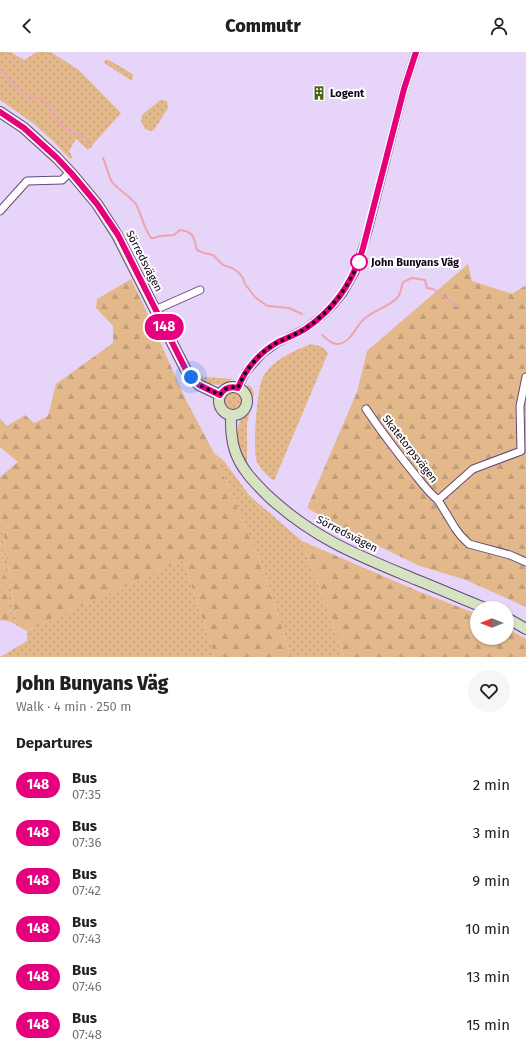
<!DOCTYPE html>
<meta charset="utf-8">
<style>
body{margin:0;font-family:"Fira Sans",sans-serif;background:#f6f6f6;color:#202124;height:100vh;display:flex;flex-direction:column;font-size:15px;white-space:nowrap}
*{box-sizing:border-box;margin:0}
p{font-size:13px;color:#757577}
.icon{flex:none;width:22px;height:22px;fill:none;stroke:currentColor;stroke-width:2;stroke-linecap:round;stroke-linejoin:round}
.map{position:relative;height:605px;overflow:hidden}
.panel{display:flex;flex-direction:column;background:#fff;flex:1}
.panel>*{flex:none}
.badge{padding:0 8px;border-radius:13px;font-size:14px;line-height:26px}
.needle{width:26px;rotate:270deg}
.buttons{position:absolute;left:470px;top:549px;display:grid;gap:8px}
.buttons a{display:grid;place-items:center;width:44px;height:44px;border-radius:50%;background:#fff;box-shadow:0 1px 3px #0004;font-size:20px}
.you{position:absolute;width:20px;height:20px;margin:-10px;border:3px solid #fff;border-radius:50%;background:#1a73e8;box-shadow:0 0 0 6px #1a73e833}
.map>.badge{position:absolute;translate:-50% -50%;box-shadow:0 0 0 2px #fff}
h2{padding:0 16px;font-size:15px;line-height:36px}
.round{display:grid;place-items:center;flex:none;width:42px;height:42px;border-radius:21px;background:#f6f6f6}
.summary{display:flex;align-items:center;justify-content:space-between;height:68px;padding:0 16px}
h1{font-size:19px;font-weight:800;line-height:30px}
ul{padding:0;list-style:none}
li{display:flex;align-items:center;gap:12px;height:48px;padding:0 16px}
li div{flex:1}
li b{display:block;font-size:15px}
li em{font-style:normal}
li .badge{min-width:44px;font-weight:700;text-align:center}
header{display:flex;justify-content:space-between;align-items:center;height:52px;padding:0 16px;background:#fff;font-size:18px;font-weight:800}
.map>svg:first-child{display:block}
.grass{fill:url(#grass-dots)}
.forest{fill:url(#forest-firs)}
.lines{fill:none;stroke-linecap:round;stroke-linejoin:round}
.stream{stroke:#eea3b0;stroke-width:2}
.street-casing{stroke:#62487a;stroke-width:9}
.secondary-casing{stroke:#62487a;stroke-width:12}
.street{stroke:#fff;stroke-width:7}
.secondary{stroke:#d6e3c0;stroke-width:10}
.line-casing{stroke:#fff;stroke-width:9}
.line{stroke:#e6007e;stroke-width:6}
.walk{stroke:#110619;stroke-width:4;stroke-dasharray:0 7.2}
.stop-dot{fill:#fff;stroke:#e6007e;stroke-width:2}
.labels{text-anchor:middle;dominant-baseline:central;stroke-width:4;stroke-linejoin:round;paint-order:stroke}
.poi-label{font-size:11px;font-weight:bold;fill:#110619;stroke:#fefefe;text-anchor:start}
.street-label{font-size:11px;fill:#110619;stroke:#fefefe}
.stop-label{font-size:11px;font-weight:bold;fill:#110619;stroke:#fefefe;text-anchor:start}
</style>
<header><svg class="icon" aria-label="back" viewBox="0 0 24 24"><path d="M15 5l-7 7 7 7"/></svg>Commutr<svg class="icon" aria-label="person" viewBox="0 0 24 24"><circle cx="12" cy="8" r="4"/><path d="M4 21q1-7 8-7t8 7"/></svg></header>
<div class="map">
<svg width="526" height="605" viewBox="0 0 526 605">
<defs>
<pattern id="grass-dots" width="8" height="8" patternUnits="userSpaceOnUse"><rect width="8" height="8" fill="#e3b98c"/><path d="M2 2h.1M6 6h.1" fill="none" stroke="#c29e78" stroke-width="1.8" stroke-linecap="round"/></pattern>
<pattern id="forest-firs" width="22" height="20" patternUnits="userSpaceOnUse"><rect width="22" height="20" fill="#e3b98c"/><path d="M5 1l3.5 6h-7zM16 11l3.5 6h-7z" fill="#c29e78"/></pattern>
</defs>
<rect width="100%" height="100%" fill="#e6d5f8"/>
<g class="grass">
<polygon points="0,0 11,0 24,8 37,0 51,0 79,18 121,61 88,98 76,87 69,99 73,106 70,107 54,90 34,72 0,48"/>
<polygon points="105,8 109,8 131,21 133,23 132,29 104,11"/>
<polygon points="160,48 167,49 168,56 154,78 151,79 145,77 141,69 142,63"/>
<path d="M311 292 323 295 328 301 274 429C268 424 260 417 257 410 252 399 257 336 263 325 272 308 294 299 311 292Z"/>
<path d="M193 317 204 325 233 327C220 338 199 332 193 317Z"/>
<path d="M247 332 252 336 254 341 247 372V411C237 401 234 379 241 367 243 362 248 359 250 354 252 346 247 340 247 332Z"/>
<circle cx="233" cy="349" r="9"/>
<polygon points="214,401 224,409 250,444 302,489 344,605 291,605 263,516"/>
<polygon points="0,455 16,573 11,570 0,489"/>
<polygon points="183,508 215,605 0,605 27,589 27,579"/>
</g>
<g class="forest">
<polygon points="468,212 472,229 512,242 526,233 526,555 466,528 420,514 355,483 307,456 357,340 367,299"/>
<polygon points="131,227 145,256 186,348 214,401 263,516 291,605 215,605 183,508 27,579 16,573 0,455 0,425 18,410 0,395 0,366 7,374 25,363 34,371 48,364 56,332 113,291 113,274 96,256 97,247"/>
<polygon points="0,489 11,570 0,568"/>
<polygon points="302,489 420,540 477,562 477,586 507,586 507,576 526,587 526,605 344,605"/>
</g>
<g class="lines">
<g class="stream">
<path d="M0 17 3 19 19 38 24 40 27 44 41 47 50 54C54 71 69 81 85 85L91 95"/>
<path d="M103 106C106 113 108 123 112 130 119 139 131 144 137 154 142 165 144 176 151 186H154L160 184 174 183 180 178C196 180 193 187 197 198L204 201 213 203 223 213 232 216 238 220 243 226 245 232 255 245 263 251 268 254 289 256 302 262"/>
<path d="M322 283C327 287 332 293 338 292 352 290 355 275 364 267 374 258 389 255 398 245 401 241 401 235 403 230L412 226 425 228 427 236 433 237 455 253 459 254"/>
</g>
<defs>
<g id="street">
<polyline points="0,159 27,129 62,128 70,120"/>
<polyline points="155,258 200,238"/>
<polyline points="526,325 520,354 521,399 473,417 438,448 455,476 461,484 469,492 510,503 526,510"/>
<polyline points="238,336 246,320 263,301 277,291 305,277 323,263 333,253 343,241 355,220 368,179 404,37 416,0"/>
<path d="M366 357C381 379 396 399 413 420 421 430 428 440 438 448"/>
</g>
<g id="secondary">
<polyline points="0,60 24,76 57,106 72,122 97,152 117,183 188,322 199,333 220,343"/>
<circle cx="233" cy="349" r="14"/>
<path d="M231 363C231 376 231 387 235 399 241 417 254 430 267 443 314 487 359 504 417 528 440 537 462 547 485 556"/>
<polyline points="507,566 526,577"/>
</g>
</defs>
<use href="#street" class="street-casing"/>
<use href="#secondary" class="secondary-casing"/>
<use href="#street" class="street"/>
<use href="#secondary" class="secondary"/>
</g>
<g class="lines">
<defs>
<path id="line" d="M0 60 24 76 57 106 72 122 97 152 118 183 188 322 199 333 220 343C224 336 230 334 238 336 245 317 260 300 278 290 287 286 297 282 305 277 335 257 353 230 363 196L404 37 416 0"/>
</defs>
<use href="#line" class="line-casing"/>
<use href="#line" class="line"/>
<path class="walk" d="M191 325 199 333 220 343C224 336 230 334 238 336 245 317 260 300 278 290 287 286 297 282 306 276 332 258 346 238 359 210"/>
</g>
<defs>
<symbol id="building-bare" viewBox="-9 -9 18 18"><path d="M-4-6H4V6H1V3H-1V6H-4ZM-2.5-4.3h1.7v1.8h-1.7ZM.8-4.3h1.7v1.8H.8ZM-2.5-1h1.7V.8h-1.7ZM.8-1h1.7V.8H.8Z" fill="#486416" stroke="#fefefe" stroke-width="2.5" paint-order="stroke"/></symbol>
</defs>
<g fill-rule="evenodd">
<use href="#building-bare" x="309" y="31" width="20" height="20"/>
</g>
<circle class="stop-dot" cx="359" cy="210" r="8"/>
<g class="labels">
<g class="poi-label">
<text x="330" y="41">Logent</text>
</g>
<g class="street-label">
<text transform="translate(144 209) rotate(63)">Sörredsvägen</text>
<text transform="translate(410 397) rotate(52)">Skatetorpsvägen</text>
<text transform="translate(347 482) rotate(27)">Sörredsvägen</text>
</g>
<g class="stop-label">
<text x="371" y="210">John Bunyans Väg</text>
</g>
</g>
</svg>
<div class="buttons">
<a><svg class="needle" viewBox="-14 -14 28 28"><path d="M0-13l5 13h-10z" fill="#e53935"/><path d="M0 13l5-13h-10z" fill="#757577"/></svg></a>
</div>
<div class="you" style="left:191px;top:325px"></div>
<b class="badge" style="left:164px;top:275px;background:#e6007e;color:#fff">148</b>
</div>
<section class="panel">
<div class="summary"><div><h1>John Bunyans Väg</h1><p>Walk · 4 min · 250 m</p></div><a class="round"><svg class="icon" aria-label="heart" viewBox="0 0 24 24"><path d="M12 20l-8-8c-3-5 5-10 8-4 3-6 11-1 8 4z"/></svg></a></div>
<h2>Departures</h2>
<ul>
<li><span class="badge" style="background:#e6007e;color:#fff">148</span><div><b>Bus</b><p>07:35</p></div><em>2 min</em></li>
<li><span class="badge" style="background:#e6007e;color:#fff">148</span><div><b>Bus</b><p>07:36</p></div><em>3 min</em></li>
<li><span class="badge" style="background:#e6007e;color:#fff">148</span><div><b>Bus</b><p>07:42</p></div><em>9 min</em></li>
<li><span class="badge" style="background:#e6007e;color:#fff">148</span><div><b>Bus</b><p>07:43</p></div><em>10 min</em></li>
<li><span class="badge" style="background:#e6007e;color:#fff">148</span><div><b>Bus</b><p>07:46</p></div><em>13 min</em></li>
<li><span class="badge" style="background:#e6007e;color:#fff">148</span><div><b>Bus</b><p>07:48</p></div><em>15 min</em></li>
</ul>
</section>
